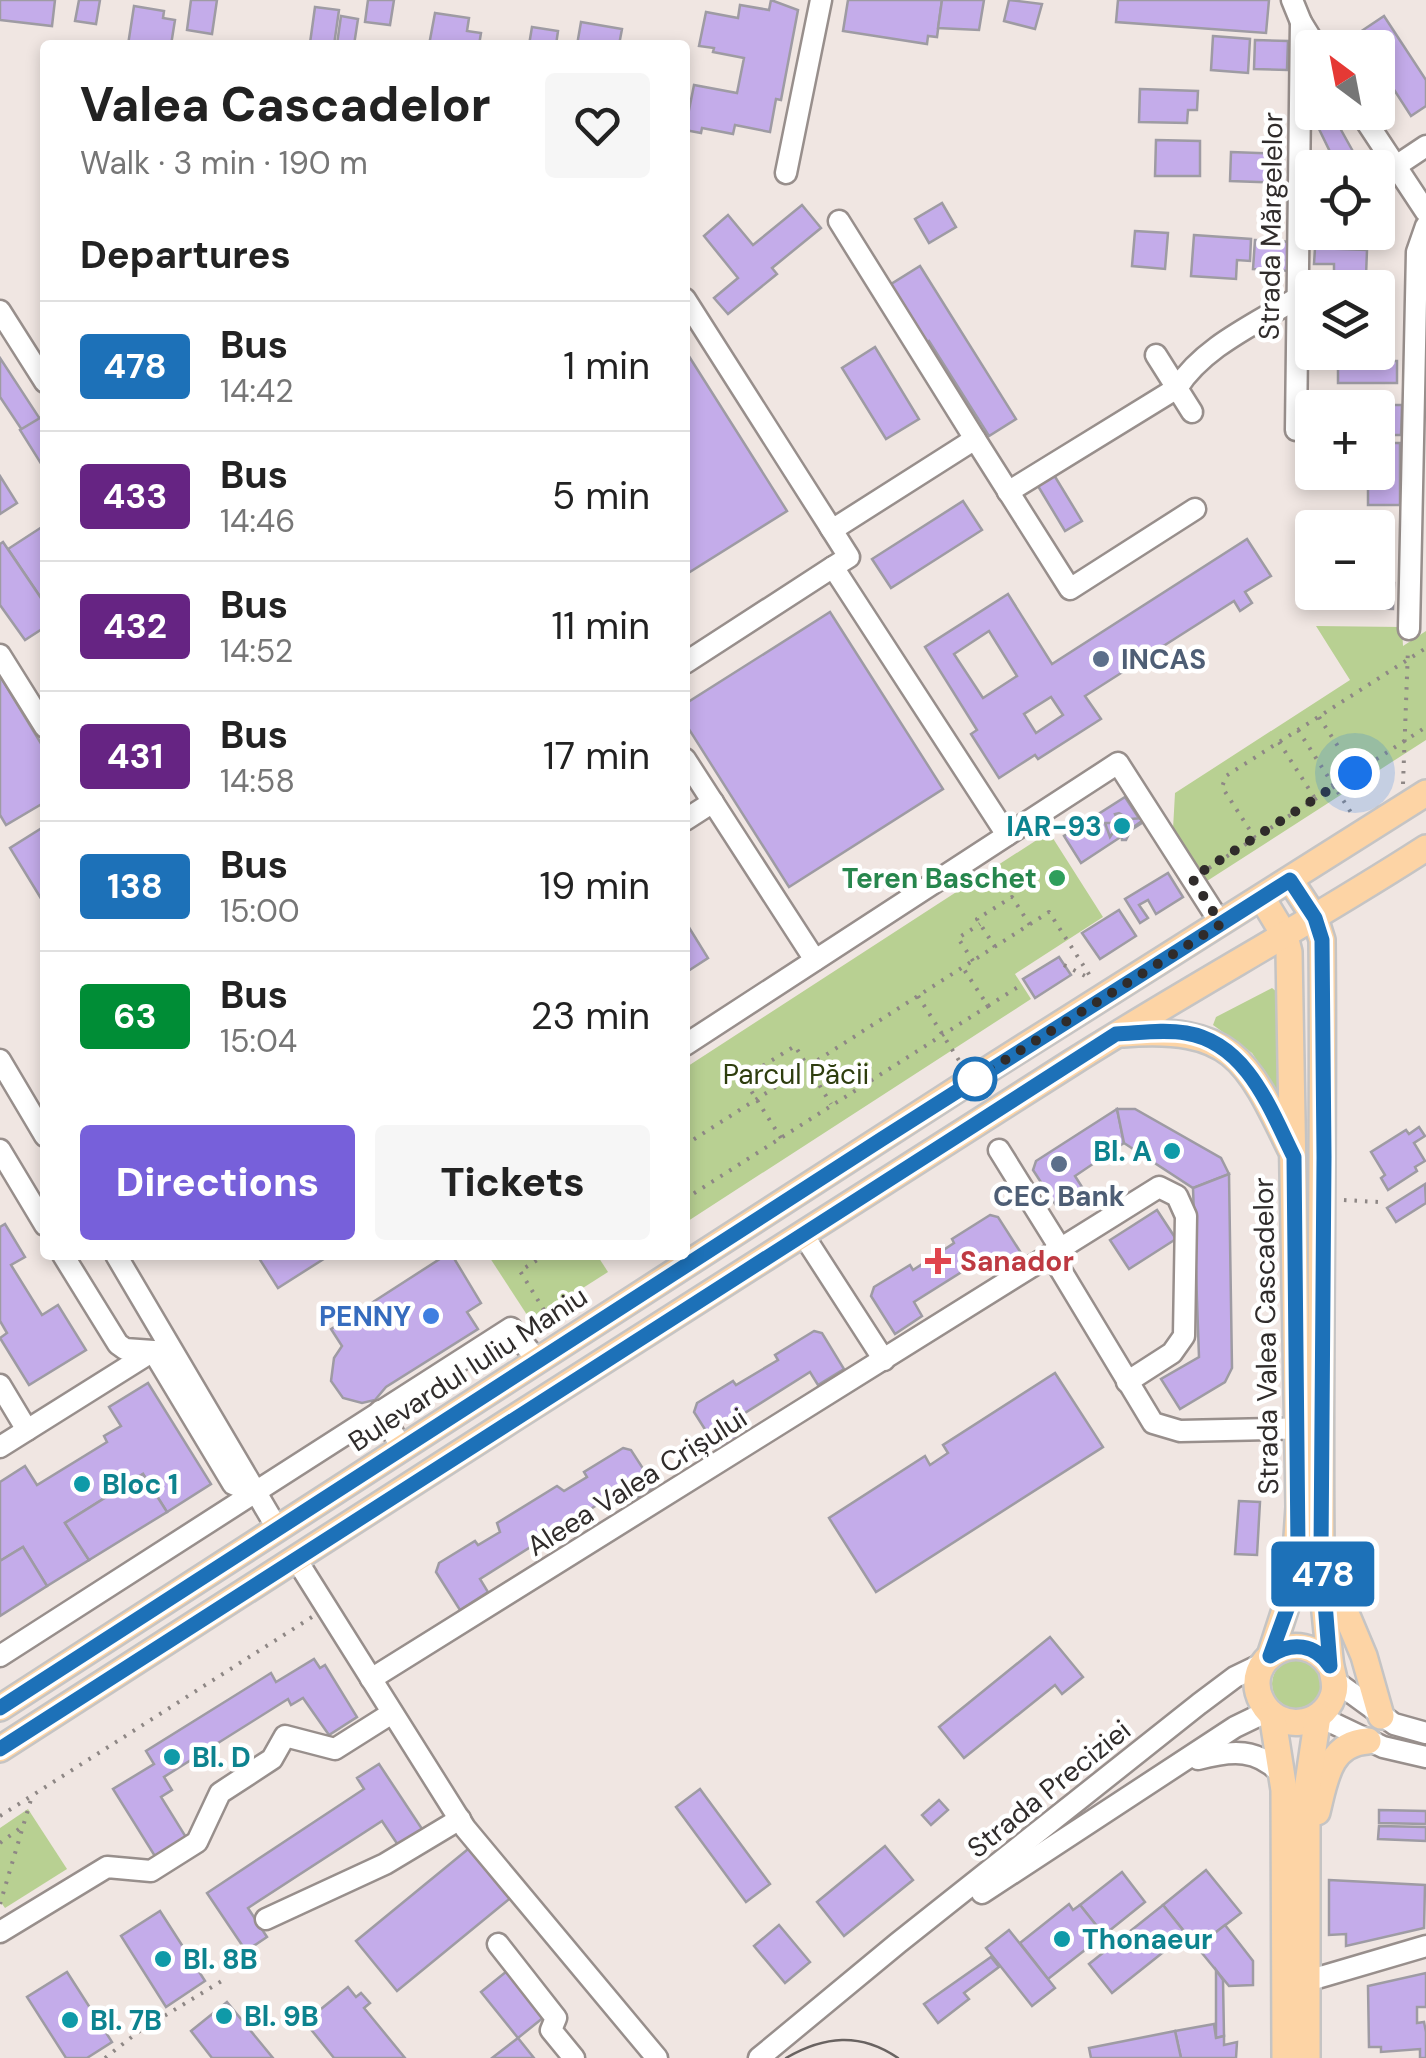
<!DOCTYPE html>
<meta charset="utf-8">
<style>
body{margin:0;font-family:"DM Sans",sans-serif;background:#f6f6f6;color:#222;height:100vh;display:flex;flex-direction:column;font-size:38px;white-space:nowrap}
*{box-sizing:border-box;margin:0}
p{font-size:32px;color:#767676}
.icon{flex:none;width:55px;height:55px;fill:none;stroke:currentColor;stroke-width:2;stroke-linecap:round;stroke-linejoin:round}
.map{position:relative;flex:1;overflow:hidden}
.sheet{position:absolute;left:40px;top:40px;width:650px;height:1220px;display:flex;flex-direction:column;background:#fff;border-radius:10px;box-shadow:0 5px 15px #0003}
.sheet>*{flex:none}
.badge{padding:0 20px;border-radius:8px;font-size:35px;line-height:65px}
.needle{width:65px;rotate:328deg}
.controls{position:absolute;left:1295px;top:30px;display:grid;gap:20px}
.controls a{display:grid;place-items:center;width:100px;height:100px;border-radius:10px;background:#fff;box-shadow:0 5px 15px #0003;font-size:50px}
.you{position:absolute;width:50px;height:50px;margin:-25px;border:8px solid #fff;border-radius:50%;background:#1a73e8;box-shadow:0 0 0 15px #1a73e833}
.map>.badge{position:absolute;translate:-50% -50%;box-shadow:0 0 0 5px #fff}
h2{padding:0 40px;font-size:38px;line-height:90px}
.round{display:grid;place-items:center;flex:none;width:105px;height:105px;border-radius:10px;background:#f6f6f6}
.headline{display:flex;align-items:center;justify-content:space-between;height:170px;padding:0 40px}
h1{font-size:48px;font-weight:800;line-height:75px}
.action{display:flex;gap:20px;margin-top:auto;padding:20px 40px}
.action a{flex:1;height:115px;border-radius:10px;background:#7760da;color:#fff;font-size:40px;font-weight:800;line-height:115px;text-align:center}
.action a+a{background:#f6f6f6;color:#222}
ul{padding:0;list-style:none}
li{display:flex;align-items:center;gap:30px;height:130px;padding:0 40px;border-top:2px solid #e0e0e0}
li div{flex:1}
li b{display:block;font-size:38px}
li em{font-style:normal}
li .badge{min-width:110px;font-weight:700;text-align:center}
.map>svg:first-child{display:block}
.green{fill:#b8d092}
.building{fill:#c4acea;stroke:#9e9ba3;stroke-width:2.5;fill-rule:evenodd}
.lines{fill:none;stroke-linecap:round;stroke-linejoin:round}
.minor-casing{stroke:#988f8c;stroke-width:25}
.major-casing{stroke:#c5c4c4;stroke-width:30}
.path{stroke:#8e8785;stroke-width:4;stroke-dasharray:2.5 8;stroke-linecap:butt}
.minor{stroke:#fff;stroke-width:20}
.major{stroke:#fdd4a5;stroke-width:25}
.tram{stroke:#696361;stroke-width:2.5}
.line-casing{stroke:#fff;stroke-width:22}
.line{stroke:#1d71b8;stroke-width:15}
.walk{stroke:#302c2b;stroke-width:10;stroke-dasharray:0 18}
.service-dot{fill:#5c6f8a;stroke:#fff;stroke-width:4}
.culture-dot{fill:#0f9aa8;stroke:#fff;stroke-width:4}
.leisure-dot{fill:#2e9e5b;stroke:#fff;stroke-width:4}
.stop-dot{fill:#fff;stroke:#1d71b8;stroke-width:5}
.health-dot{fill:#e0444e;stroke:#fff;stroke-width:4}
.shop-dot{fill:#3f7fe0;stroke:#fff;stroke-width:4}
.labels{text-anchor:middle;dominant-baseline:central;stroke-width:9;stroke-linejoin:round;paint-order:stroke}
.street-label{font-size:28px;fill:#302c2b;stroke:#fff}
.service-label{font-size:28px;font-weight:bold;fill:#4e5e75;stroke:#fff;text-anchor:start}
.culture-label{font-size:28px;font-weight:bold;fill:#0d838f;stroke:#fff;text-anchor:start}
.leisure-label{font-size:28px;font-weight:bold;fill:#27864d;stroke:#fff;text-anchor:end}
.park-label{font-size:28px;fill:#2e3d0e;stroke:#fff}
.health-label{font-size:28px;font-weight:bold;fill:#be3a42;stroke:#fff;text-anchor:start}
.shop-label{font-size:28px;font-weight:bold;fill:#366cbe;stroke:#fff;text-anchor:end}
</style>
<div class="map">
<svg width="1426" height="2058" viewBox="0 0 1426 2058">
<rect width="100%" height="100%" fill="#f0e6e2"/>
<g class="green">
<polygon points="1316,626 1402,627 1403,646 1426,631 1426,740 1207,881 1173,829 1175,793 1350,680"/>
<polygon points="1049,832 1103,917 1015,974 1031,999 685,1223 685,1068"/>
<polygon points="1272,988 1277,992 1277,1091 1252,1053 1213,1025 1216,1017"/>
<polygon points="488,1255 597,1255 608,1272 531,1321"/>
<circle cx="1297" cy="1684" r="25"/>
<polygon points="28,1809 67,1869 5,1908 0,1901 0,1828"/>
</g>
<g class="building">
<polygon points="0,0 55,0 52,26 0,20"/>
<polygon points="79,0 100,0 96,24 75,21"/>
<polygon points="191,0 217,0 212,34 187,30"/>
<polygon points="368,0 394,0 390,25 365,22"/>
<polygon points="771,0 798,10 781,100 776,99 770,132 735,125 733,134 702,128 701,133 685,130 694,85 737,93 744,58 713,52 714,48 699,46 706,12 738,18 740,5 769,10"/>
<polygon points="848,0 942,0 937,37 928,36 927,44 843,31"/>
<polygon points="942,0 984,0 979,30 938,28"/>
<polygon points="1009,0 1042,4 1035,29 1004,21"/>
<polygon points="1118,0 1269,0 1266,33 1116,22"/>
<polygon points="134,6 164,11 163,18 175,20 171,45 128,45"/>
<polygon points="315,7 339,10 334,45 302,45 302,42 310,43"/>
<polygon points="435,13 469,18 467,31 481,33 479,45 429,45"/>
<polygon points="341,16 358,19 354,45 337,44"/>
<polygon points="1384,16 1426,80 1426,106 1411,116 1378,65 1378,48 1366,48 1357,34"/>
<polygon points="581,22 622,29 619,45 577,45"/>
<polygon points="532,27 558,31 556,45 529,45"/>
<polygon points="1213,36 1250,39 1248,73 1211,70"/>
<polygon points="1255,40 1288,41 1287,70 1254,69"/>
<polygon points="1140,89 1198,91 1197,110 1188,110 1187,123 1139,122"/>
<polygon points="1317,112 1331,112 1360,164 1338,168 1317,125"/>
<polygon points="1156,140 1200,141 1200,176 1155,176"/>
<polygon points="1231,152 1284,154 1283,183 1230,181"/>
<polygon points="942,203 956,227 929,243 915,219"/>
<polygon points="802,205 821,228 772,268 777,274 728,314 714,298 738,278 704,236 728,215 753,245"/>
<polygon points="1135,231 1168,233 1165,269 1132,266"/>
<polygon points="1194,235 1251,239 1250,261 1237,260 1236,279 1191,276"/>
<polygon points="1255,240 1292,242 1290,271 1253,269"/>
<polygon points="1315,248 1367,250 1366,276 1334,275 1334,264 1314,264"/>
<polygon points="920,266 1016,419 989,436 929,341 924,344 888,286"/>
<polygon points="875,347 919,419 886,439 842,368"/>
<polygon points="685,350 787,511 685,575"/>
<polygon points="0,358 40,419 22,430 0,397"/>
<rect x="1338" y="361" width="59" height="22"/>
<polygon points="1357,405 1402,405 1401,435 1378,435 1378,408 1357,408"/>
<polygon points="45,415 45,470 20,430"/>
<polygon points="1378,443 1400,443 1400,505 1368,505 1368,472 1378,472"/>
<polygon points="1054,475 1082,521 1065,531 1038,486"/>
<polygon points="0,476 17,503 0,514"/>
<polygon points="963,501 982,530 891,588 872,559"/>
<polygon points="45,525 45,604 8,549"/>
<path d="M1247 539 1271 576 1245 592 1252 603 1240 611 1234 601 1085 696 1101 719 1038 759 1035 755 999 778 971 734 977 730 925 647 1008 594 1052 664ZM989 631 1017 676 983 698 954 654ZM1051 697 1063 715 1036 733 1024 714Z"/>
<polygon points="3,542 45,604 45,627 25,640 0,605 0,544"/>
<polygon points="1378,583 1394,583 1393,609 1364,608 1365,592 1378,592"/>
<polygon points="830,612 943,789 789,887 685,723 685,704"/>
<polygon points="0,676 45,750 45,802 6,825 0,815"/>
<polygon points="1125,797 1142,823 1081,863 1064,836"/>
<polygon points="1119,813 1129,819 1146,818 1132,828 1126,840 1122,840 1121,829 1114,831 1110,837 1105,823 1119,823 1115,814"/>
<polygon points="45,826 45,905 10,848"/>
<polygon points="1168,873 1183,897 1156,914 1148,900 1139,905 1148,918 1140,923 1125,899"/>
<polygon points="1119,910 1136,936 1100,959 1082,933"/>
<polygon points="685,921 708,958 685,973"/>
<polygon points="1059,957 1071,975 1035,998 1023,979"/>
<polygon points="1117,1109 1124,1143 1075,1176 1084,1190 1057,1207 1033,1170 1036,1161"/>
<polygon points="1117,1109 1135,1109 1221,1158 1229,1174 1193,1188 1124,1143"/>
<polygon points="1419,1127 1425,1136 1414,1143 1425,1161 1415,1167 1417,1171 1388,1190 1381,1178 1385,1175 1371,1152 1406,1130 1409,1134"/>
<polygon points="1229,1174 1232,1368 1225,1382 1180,1409 1161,1379 1199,1357 1193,1188"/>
<polygon points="1425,1184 1426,1203 1396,1222 1387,1208"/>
<polygon points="1157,1210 1176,1239 1129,1269 1110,1240"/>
<polygon points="990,1215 998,1217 1021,1253 995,1270 987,1256 914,1302 922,1316 895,1334 871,1296 874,1287 910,1265 913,1270 954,1243 952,1239"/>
<polygon points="5,1224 25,1257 11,1265 42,1315 58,1305 86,1350 29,1385 0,1338 7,1333 0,1321 0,1227"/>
<polygon points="257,1255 330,1255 278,1288"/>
<polygon points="446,1255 452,1255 481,1303 467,1312 478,1329 386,1387 375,1400 362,1403 343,1398 331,1381 334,1358 342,1346 331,1329"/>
<polygon points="814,1331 822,1333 844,1369 818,1385 810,1372 737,1418 746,1432 718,1450 694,1412 697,1403 733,1381 736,1385 778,1360 775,1355"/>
<polygon points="1055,1373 1103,1447 876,1592 829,1518 925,1456 930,1465 948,1453 943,1445"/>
<polygon points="148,1383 211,1484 167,1512 143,1474 65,1523 89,1560 47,1586 23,1547 0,1561 0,1482 25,1466 37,1485 107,1442 104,1436 121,1426 109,1407"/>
<polygon points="623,1448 631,1450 655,1487 627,1504 619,1491 480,1579 488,1592 460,1610 436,1572 439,1563 475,1541 478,1545 500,1532 497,1523 557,1486 564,1491 587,1477 584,1472"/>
<polygon points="143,1474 167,1512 89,1560 65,1523"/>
<polygon points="1239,1501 1260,1502 1257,1555 1235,1554"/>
<polygon points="23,1547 47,1586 0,1616 0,1561"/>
<polygon points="1050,1637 1083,1677 1062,1694 1055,1685 964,1758 939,1727"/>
<polygon points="314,1659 320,1668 325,1665 357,1717 329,1735 303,1698 291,1705 288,1699 164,1777 172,1790 161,1797 189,1842 158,1861 113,1789 154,1764 146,1751 271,1673 276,1682"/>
<polygon points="379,1764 424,1832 400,1848 382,1821 248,1908 267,1937 246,1951 207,1893 364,1789 357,1778"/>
<polygon points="700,1789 770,1884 746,1902 676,1807"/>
<polygon points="939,1800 948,1810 931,1825 922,1815"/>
<polygon points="1379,1810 1426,1811 1426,1824 1379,1823"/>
<polygon points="1379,1826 1426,1827 1426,1841 1378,1839"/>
<polygon points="473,1845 514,1895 397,1991 356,1941"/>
<polygon points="885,1846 913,1880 844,1936 817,1902"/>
<polygon points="1206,1870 1241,1913 1197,1947 1163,1905"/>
<polygon points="1122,1872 1145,1902 1104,1935 1080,1905"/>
<polygon points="1329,1880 1425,1885 1424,1928 1346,1946 1346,1934 1329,1935"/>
<polygon points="1069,1904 1073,1910 1080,1905 1104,1935 1048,1979 1020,1943"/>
<polygon points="1163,1905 1186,1934 1112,1993 1089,1964"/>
<polygon points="160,1911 205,1981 166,2007 121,1936"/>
<polygon points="779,1925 810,1962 785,1983 754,1946"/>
<polygon points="1225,1925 1253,1961 1253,1985 1229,1986 1197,1947"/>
<polygon points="1009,1930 1055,1988 1032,2006 986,1948"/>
<polygon points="991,1957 999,1967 964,1993 969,1999 938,2023 924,2004"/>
<polygon points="1216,1970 1223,1980 1224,2036 1216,2038"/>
<polygon points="507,1971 544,2017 518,2038 481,1992"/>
<polygon points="67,1972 112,2042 87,2058 66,2058 27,1997"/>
<polygon points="1426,1973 1426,2007 1417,2007 1417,2023 1424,2022 1426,2032 1426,2058 1420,2058 1420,2049 1381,2052 1381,2047 1369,2047 1368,1986"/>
<polygon points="348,1987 356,1997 361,1993 370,2003 364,2008 405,2058 334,2058 305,2022"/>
<polygon points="227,2002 273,2058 212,2058 191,2031"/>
<polygon points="1214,2024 1216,2038 1224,2036 1224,2045 1237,2042 1236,2058 1181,2058 1175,2031"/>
<polygon points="1175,2031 1181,2058 1091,2058 1089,2048"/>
<polygon points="518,2038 534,2058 492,2058"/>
</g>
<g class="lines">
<defs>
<g id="minor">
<polyline points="1292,0 1301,22 1317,48"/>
<polyline points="1360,112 1426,212"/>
<polyline points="1396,166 1426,146"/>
<polyline points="786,173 821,0"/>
<polyline points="839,221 975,439"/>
<polyline points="685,299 832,530 975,439 1070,589 1195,509"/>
<polyline points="0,311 45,382"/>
<polyline points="1156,355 1192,412"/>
<polyline points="1296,430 1301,22"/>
<path d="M1008 492 1177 388C1204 346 1256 324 1297 298"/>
<polyline points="830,527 849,557 833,567"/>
<polyline points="1409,629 1417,252 1426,226"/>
<polyline points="0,655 45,727"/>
<polyline points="685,663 833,567 1007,835"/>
<polyline points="685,759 815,960"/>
<polyline points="685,820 713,802"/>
<polyline points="685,1045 1118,763 1221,924"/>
<polyline points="0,1060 45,1136"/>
<polyline points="0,1150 45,1225"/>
<polyline points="999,1150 1060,1248"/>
<polyline points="802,1233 884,1360"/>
<polyline points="1051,1254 1153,1423 1180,1431 1312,1428"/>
<polyline points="63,1255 118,1344 125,1349 153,1351"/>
<polyline points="116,1255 277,1528"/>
<polyline points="153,1351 233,1484 257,1494"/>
<polyline points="0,1385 27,1430"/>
<polyline points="380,1411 402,1448"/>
<polyline points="0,1447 153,1351"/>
<polyline points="296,1559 465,1828 657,2058"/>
<polyline points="0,1656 511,1328 537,1360"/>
<polyline points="371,1679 1159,1187 1177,1196 1186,1216 1184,1336 1172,1353 1127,1382"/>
<polyline points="1335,1681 1394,1724 1426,1733"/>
<polyline points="1318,1716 1383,1747 1426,1757"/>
<path d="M1198 1759C1232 1750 1258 1748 1282 1775"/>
<polyline points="982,1893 1235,1727 1268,1711"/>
<polyline points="266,1919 385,1864 460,1819"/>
<polyline points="0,1932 107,1867 151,1871 197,1842 220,1793 272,1759 285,1736 335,1749 392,1713"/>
<polyline points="498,1944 556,2018 551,2030 574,2058"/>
<polyline points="1307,1981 1426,1946"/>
<polyline points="759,2058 898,1943 1199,1704 1235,1677 1264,1663"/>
</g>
<g id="major">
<path d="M1290 880 1315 918 1322 940C1324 1142 1319 1344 1321 1546 1321 1584 1326 1622 1330 1659 1331 1673 1338 1683 1333 1696 1322 1728 1278 1732 1262 1702 1239 1659 1301 1623 1330 1666"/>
<polyline points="1262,898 1285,936 1289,952 1299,1507 1294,1582 1270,1656"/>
<path d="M1123 1034C1231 1026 1246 1057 1290 1148"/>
<polyline points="1332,1580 1364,1656 1381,1716"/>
<polyline points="0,1708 975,1078 1426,793"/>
<polyline points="1272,1714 1284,1790 1285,2058"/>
<path d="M0 1749C357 1520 712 1289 1071 1063 1188 989 1310 923 1426 848"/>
<path d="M1317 1812C1325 1780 1329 1743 1368 1741"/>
<polyline points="1307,2058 1307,1790 1318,1716"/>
</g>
</defs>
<use href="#minor" class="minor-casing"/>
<use href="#major" class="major-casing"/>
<g class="path">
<polyline points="1319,717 1354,771"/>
<polyline points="1298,730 1352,814"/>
<polyline points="1279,742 1314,797"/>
<polyline points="1403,784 1408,649"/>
<polyline points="1255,838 1222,787 1226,776 1426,648"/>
<polyline points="1209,868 1426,727"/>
<polyline points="995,947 977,919 1012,897 1030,925"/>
<polyline points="973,961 958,938 980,924"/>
<polyline points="1064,965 1091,979"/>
<polyline points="918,996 960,1062"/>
<polyline points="988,1006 1018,987"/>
<polyline points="781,1138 743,1078 795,1046 831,1104"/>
<polyline points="685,1145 1049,912 1092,979"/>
<polyline points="685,1199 988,1006 963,968"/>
<polyline points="1344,1200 1378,1202"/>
<polyline points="544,1310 520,1271 545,1255"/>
<polyline points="0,1816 312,1617"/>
<polyline points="0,1843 23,1826"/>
<polyline points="0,1904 32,1796"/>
<polyline points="105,2058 138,2032 225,1979"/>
</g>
<use href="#minor" class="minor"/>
<use href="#major" class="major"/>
<path class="tram" d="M786 2058C824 2036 860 2032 898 2058"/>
</g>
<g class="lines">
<defs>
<path id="line" d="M0 1708 882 1139 1290 880 1315 918 1322 940 1324 1157 1321 1552 1330 1666C1315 1644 1292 1641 1270 1656L1290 1601 1298 1549 1294 1157C1270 1109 1247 1043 1186 1033 1163 1029 1139 1033 1116 1034L0 1749"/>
</defs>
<use href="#line" class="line-casing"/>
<use href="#line" class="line"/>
<polyline class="walk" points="975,1079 1221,924 1192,878 1355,773"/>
</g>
<g class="service-dot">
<circle cx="1101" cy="659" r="10"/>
<circle cx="1059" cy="1164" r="10"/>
</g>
<g class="culture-dot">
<circle cx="1122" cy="826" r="10"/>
<circle cx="1172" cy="1151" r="10"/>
<circle cx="82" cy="1484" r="10"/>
<circle cx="172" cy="1757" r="10"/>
<circle cx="1062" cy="1939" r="10"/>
<circle cx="163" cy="1959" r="10"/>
<circle cx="224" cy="2016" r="10"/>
<circle cx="70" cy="2020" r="10"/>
</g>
<circle class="leisure-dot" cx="1057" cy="878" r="10"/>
<circle class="stop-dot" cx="975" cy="1079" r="20"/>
<path class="health-dot" d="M933 1246h10v10h10v10h-10v10h-10v-10h-10v-10h10z"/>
<circle class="shop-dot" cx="431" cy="1316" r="10"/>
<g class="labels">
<g class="street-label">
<text transform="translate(1271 226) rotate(-89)">Strada Mărgelelor</text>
<text transform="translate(1266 1336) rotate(-91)">Strada Valea Cascadelor</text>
<text transform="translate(468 1369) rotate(-33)">Bulevardul Iuliu Maniu</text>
<text transform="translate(637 1482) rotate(-32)">Aleea Valea Crișului</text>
<text transform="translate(1049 1789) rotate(-39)">Strada Preciziei</text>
</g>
<g class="service-label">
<text x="1121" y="659">INCAS</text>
<text x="1059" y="1196" text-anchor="middle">CEC Bank</text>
</g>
<g class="culture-label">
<text x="1102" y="826" text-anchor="end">IAR-93</text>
<text x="1152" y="1151" text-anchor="end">Bl. A</text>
<text x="102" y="1484">Bloc 1</text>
<text x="192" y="1757">Bl. D</text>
<text x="1082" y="1939">Thonaeur</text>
<text x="183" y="1959">Bl. 8B</text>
<text x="244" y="2016">Bl. 9B</text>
<text x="90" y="2020">Bl. 7B</text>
</g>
<g class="leisure-label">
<text x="1037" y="878">Teren Baschet</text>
</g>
<g class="park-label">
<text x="796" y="1074">Parcul Păcii</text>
</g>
<g class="health-label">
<text x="960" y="1261">Sanador</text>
</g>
<g class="shop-label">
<text x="411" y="1316">PENNY</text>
</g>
</g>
</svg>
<div class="controls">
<a><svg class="needle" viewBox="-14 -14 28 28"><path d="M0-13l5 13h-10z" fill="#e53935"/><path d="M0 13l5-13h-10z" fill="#767676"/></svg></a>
<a><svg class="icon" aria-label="locate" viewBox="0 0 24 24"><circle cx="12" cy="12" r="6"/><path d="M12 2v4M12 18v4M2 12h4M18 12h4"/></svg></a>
<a><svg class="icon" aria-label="layers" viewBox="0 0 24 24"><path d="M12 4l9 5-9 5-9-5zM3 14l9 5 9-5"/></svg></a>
<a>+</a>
<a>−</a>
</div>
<div class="you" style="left:1355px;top:773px"></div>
<b class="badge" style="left:1323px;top:1574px;background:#1d71b8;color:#fff">478</b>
<section class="sheet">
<div class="headline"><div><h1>Valea Cascadelor</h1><p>Walk · 3 min · 190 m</p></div><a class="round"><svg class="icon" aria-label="heart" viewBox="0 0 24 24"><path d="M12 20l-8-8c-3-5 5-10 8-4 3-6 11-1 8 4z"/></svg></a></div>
<h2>Departures</h2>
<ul>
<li><span class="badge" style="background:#1d71b8;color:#fff">478</span><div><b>Bus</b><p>14:42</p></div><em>1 min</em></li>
<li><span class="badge" style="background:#662483;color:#fff">433</span><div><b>Bus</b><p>14:46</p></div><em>5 min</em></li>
<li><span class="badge" style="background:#662483;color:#fff">432</span><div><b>Bus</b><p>14:52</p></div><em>11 min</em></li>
<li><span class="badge" style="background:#662483;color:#fff">431</span><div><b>Bus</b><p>14:58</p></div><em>17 min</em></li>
<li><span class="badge" style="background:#1d71b8;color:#fff">138</span><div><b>Bus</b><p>15:00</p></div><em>19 min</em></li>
<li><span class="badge" style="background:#008d36;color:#fff">63</span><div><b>Bus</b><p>15:04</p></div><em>23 min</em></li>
</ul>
<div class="action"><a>Directions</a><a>Tickets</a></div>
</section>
</div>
